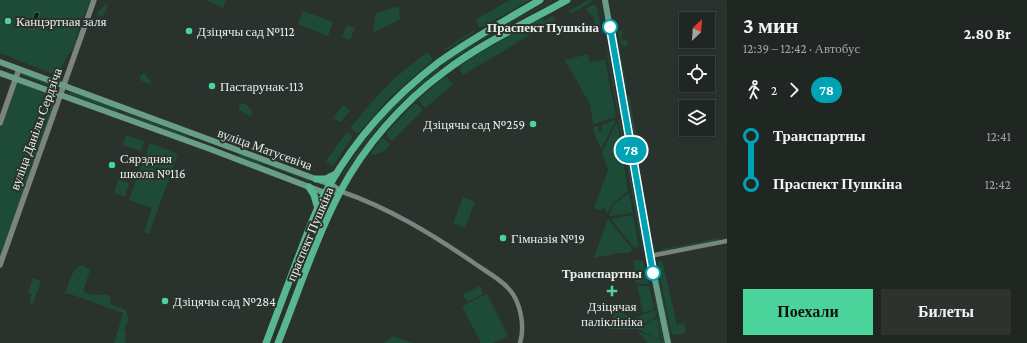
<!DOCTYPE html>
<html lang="ru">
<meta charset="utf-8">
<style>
body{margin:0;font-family:"Crimson Pro",serif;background:#2d322f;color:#f1f3f6;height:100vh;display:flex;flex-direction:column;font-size:15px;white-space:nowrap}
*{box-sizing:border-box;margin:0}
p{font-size:13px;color:#a2a5a5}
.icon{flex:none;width:22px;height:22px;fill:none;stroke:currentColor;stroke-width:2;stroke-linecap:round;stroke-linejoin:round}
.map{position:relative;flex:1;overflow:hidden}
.panel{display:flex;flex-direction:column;background:#202622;width:300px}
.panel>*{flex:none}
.badge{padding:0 8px;border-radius:13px;font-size:14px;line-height:26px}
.needle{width:26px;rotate:25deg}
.fabs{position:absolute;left:679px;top:12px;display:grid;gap:8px}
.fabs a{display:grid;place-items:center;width:36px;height:36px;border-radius:0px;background:#202622;box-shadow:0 2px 6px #0003,0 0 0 1px #3d4340;font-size:20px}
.map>.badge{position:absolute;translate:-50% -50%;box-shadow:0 0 0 2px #fff}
.legs{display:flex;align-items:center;gap:6px;height:44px;padding:0 16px;font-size:13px}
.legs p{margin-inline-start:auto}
.headline{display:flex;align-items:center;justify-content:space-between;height:68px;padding:0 16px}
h1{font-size:22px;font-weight:700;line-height:30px}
.primary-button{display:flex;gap:8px;margin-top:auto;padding:8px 16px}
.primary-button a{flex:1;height:46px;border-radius:0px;background:#4ad49c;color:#111;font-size:16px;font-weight:700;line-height:46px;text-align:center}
.primary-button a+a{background:#2d322f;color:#f1f3f6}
ul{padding:0 16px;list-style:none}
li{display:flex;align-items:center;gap:14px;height:48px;font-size:15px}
li i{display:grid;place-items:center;width:6px;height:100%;margin:0 5px;background:currentColor}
li i::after{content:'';width:10px;height:10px;margin:-5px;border:3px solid;border-radius:50%;background:#202622}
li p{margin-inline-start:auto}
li:first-child i{background:linear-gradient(#0000 50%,currentColor 0)}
li:last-child i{background:linear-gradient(currentColor 50%,#0000 0)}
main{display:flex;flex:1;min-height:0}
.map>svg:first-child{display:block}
.green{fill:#1d4b37}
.water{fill:#002113;stroke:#465e54}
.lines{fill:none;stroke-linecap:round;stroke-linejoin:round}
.minor{stroke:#7b847f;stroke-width:4.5}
.tertiary{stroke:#7b847f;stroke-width:5.5}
.secondary{stroke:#6a9d88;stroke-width:6}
.primary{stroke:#58b691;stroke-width:7}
.line-1-casing{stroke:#fff;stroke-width:9}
.line-1{stroke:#00a3b4;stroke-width:6}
.poi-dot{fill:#4ad49c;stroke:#2a322e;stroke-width:1.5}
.stop-1-dot{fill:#fff;stroke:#00a3b4;stroke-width:2}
.labels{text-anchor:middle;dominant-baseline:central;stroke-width:4;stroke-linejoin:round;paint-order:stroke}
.poi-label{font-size:13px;fill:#e8edea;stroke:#2a322e;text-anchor:start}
.stop-label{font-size:13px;font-weight:bold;fill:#e8edea;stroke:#2a322e;text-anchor:end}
.street-label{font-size:13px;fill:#e8edea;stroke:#2a322e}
</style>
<main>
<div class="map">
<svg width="727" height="343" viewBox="0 0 727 343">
<rect width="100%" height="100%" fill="#2a322e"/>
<g class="green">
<polygon points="0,0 91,0 78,30 79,32 75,39 77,40 73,49 66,58 58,76 0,53"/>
<polygon points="206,0 226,0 223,8"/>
<polygon points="510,0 530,0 482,27 479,27 475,20"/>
<polygon points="551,0 553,0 482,40 443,66 443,64 465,49"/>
<polygon points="588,0 592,0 591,2 573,13 567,12"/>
<polygon points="106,4 108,5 103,17 96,14"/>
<polygon points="592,5 596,5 597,7 602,34 595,29 594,19 586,9"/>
<polygon points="399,6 400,19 373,33 376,13"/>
<polygon points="303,11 333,22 328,36 298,24"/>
<polygon points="553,16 555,20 463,75 459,69 460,66 481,52 535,21 543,18 545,20"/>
<polygon points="347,25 355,28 350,40 342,37"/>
<polygon points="476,29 474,32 448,49 445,50 444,49"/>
<polygon points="621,30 623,32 621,37 622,41 627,39 628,45 625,46 621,44 618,31"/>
<polygon points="616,31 627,88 626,88 615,35"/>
<polygon points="427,52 433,60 389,98 359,133 356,133 350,128 372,102 396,77"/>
<polygon points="608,52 619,113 618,115 607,54"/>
<polygon points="584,55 588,55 590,62 605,60 616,117 593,124 590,104 565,60"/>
<path d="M439 68 440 69C422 84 403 99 387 117 371 134 357 154 344 174L343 173C359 149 376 125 397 104 410 91 425 79 439 68Z"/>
<polygon points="22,73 54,85 56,87 53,87 21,75 20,74"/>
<polygon points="144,73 151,82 150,84 140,80 140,76"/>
<polygon points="446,76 453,84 425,108 420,102 420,98"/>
<polygon points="17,82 57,98 0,259 0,130"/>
<polygon points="70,91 119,109 118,112 69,94"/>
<polygon points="629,95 641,162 638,162 627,98"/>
<polygon points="243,103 248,106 252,111 251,117 239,110 239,105"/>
<polygon points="414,104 417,104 423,110 392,141 387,137 387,132"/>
<polygon points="343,105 350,111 341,122 333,118"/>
<polygon points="125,112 187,135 186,137 125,114"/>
<polygon points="618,119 620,120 644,247 642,247"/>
<polygon points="616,120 601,149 593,130 594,127 598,126 599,131 603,131 602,125"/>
<polygon points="617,122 628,191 614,202 607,214 606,212 606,210 603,208 601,210 594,208 608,170 602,152"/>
<polygon points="347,132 353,136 333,166 326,161"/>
<polygon points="126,135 144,141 141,151 123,145"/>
<polygon points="381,139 384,139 390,144 385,151 374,155 371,153"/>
<polygon points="150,143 178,154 149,234 144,232 152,208 129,200"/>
<polygon points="239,153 310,179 309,181 266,165 255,163 238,156"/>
<polygon points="118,179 129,183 125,197 114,193"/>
<polygon points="629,193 633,213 610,216 609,215 615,203"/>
<polygon points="463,197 475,202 465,228 453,223"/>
<polygon points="633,215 639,247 634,248 611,219"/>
<polygon points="608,219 633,250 629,253 618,253 594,258"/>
<polygon points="719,238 720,240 661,251 662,249"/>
<polygon points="634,260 643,261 649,284 636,283 634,269"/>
<polygon points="662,260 677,325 684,323 686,333 672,335 657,263"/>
<polygon points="656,264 671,336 669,334 655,266"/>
<path d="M83 265 90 270 83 291C92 297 99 294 108 295L111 300 110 304 126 310 129 322 126 323 127 325 124 329 126 332 125 343H114L123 313 70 294H65C69 284 71 268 83 265Z"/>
<polygon points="651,277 664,343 662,343"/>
<polygon points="33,278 41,281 33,304 29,303 32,294 28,292"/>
<polygon points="480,286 483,294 467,302 463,294"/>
<polygon points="637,286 649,286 654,309 643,313"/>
<polygon points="487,294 508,336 493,343 481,343 462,306"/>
<polygon points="614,310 632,317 619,322 611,321"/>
<polygon points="655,310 656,317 641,326 640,324 636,329 608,329 611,322 620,324"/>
<polygon points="657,318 660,340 637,329"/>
<polygon points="638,331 661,341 661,343 647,343"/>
<polygon points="393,336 412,343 383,343"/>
</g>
<polygon class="water" points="35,12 40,13 33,30 29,28"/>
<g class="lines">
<g class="minor">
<path d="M340 191C389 208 432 234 474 263 485 271 499 278 508 288 521 301 525 327 520 343"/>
<polyline points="650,256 727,241"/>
</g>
<g class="tertiary">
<polyline points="0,123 19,69"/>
<polyline points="0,265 94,0"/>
</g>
<g class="secondary">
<polyline points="605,0 650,256 668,343"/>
<polyline points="0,62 313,178 330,184 340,191"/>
<polyline points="0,73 210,149 325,193 340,191"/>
</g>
<g class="primary">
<polyline points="316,179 326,179 336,174"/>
<polyline points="309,187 314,195 318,209"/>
<path d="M266 343C277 314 288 284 299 255 308 232 316 207 329 186 356 138 396 95 439 62 471 39 506 20 540 0"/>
<path d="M278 343C298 293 315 240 340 192 365 145 402 103 444 72 482 43 526 23 567 0"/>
</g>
</g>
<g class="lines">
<defs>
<polyline id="line-1" points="610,27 653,273"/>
</defs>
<use href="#line-1" class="line-1-casing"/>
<use href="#line-1" class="line-1"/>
</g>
<g class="poi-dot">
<circle cx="8" cy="21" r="4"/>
<circle cx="189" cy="31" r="4"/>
<circle cx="212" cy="86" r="4"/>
<circle cx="533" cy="124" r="4"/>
<circle cx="112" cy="165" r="4"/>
<circle cx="503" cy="238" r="4"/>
<path d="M610 285h4v4h4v4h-4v4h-4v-4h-4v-4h4z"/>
<circle cx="165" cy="301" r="4"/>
</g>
<g class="stop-1-dot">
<circle cx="610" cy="27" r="7"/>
<circle cx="653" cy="273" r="7"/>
</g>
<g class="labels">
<g class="poi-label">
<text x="16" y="21">Канцэртная заля</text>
<text x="197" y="31">Дзіцячы сад №112</text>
<text x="220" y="86">Пастарунак-113</text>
<text x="525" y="124" text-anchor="end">Дзіцячы сад №259</text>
<text x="120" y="158">Сярэдняя<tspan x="120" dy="15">школа №116</tspan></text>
<text x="511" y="238">Гімназія №19</text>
<text x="173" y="301">Дзіцячы сад №284</text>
<text x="612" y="306" text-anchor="middle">Дзіцячая<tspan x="612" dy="15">паліклініка</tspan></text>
</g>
<g class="stop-label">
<text x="599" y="27">Праспект Пушкіна</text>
<text x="642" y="273">Транспартны</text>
</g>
<g class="street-label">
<text transform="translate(36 129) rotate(-70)">вуліца Данілы Сердзіча</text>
<text transform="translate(265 149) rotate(20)">вуліца Матусевіча</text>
<text transform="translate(310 234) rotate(-67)">праспект Пушкіна</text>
</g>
</g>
</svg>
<div class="fabs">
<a><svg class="needle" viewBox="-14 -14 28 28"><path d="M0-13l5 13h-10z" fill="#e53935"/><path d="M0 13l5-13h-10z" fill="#a2a5a5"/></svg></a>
<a><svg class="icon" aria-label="locate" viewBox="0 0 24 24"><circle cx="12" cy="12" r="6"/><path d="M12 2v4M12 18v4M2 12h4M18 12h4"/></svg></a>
<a><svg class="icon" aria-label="layers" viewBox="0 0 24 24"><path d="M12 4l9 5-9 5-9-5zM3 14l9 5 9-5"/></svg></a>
</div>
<b class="badge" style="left:631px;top:150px;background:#00a3b4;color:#fff">78</b>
</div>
<section class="panel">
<div class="headline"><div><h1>3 мин</h1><p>12:39 – 12:42 · Автобус</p></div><b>2.80 Br</b></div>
<div class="legs"><svg class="icon" aria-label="walk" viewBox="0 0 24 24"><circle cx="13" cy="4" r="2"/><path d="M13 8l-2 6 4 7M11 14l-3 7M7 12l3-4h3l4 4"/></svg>2<svg class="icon" aria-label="forward" viewBox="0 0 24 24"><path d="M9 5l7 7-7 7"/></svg><b class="badge" style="background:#00a3b4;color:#fff">78</b></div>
<ul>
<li><i style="color:#00a3b4"></i><b>Транспартны</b><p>12:41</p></li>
<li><i style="color:#00a3b4"></i><b>Праспект Пушкіна</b><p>12:42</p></li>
</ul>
<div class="primary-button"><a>Поехали</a><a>Билеты</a></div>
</section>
</main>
